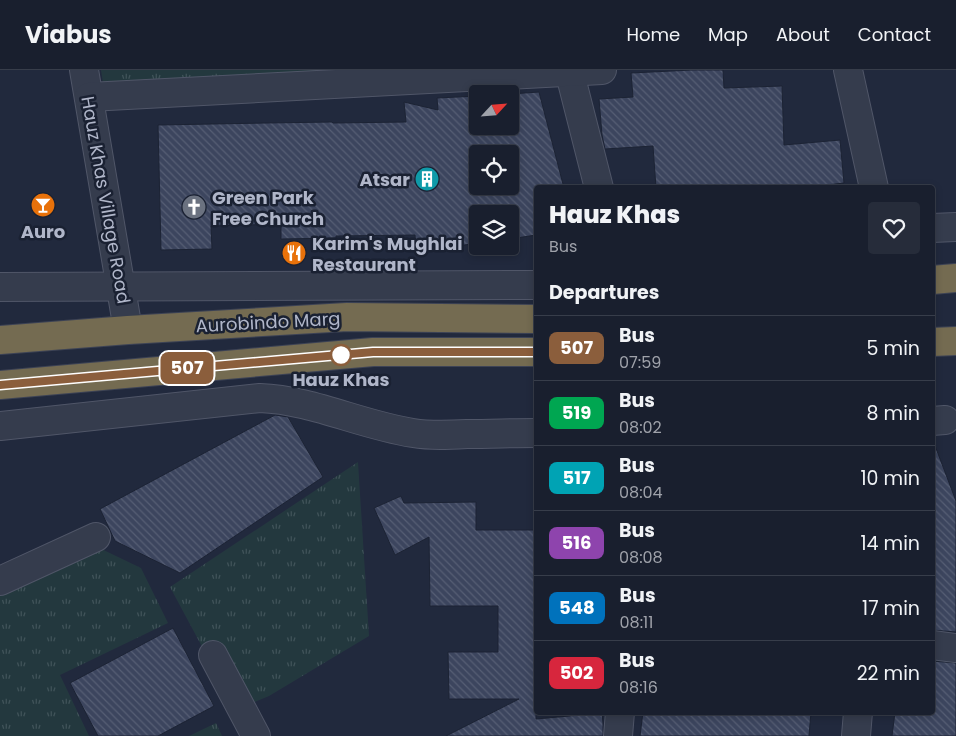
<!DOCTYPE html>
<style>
body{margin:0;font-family:Poppins,sans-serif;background:#262c3a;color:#f1f3f6;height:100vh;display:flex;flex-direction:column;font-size:19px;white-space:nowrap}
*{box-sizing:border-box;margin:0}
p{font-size:16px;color:#9fa2aa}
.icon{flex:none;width:28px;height:28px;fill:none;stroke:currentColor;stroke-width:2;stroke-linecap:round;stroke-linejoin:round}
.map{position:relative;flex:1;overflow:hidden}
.side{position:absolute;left:534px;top:115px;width:401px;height:530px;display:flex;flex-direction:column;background:#191f2e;border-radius:5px;box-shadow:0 2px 8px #0003,0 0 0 1px #373d4a}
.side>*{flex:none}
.badge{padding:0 10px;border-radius:8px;font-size:18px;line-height:32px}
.needle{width:32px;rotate:64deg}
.controls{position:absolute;left:469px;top:15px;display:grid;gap:10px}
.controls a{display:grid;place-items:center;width:50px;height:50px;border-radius:5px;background:#191f2e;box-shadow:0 2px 8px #0003,0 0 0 1px #373d4a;font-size:25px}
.map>.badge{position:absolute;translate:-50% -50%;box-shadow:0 0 0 2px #fff}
h2{padding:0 15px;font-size:19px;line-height:45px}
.round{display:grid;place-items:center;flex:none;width:52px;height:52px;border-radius:5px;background:#262c3a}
.head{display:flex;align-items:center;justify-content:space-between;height:85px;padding:0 15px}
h1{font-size:24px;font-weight:800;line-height:38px}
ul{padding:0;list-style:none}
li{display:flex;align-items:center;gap:15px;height:65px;padding:0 15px;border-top:1px solid #373d4a}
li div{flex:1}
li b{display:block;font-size:19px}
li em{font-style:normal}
li .badge{min-width:55px;font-weight:700;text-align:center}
header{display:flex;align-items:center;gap:30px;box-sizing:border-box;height:70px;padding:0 25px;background:#191f2e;border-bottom:1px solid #373d4a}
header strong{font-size:24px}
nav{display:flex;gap:28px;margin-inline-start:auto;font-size:18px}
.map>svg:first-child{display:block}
.grass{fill:url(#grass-tufts)}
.building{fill:url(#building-back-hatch);stroke:#1c2334;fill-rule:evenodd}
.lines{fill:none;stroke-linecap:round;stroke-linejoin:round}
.minor-casing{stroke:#505668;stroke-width:30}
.highway-casing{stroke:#3d4355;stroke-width:30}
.minor{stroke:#353c4d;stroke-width:28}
.highway{stroke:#746b51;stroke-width:28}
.line-casing{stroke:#fff;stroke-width:11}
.line{stroke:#8b5e3c;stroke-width:8}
.stop-dot{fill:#fff;stroke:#8b5e3c;stroke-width:2.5}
.labels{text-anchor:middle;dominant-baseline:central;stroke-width:5;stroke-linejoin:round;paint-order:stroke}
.poi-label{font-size:18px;font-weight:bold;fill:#b0b6c9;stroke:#1a2132;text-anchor:start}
.street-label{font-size:18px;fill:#b0b6c9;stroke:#1a2132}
.stop-label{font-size:18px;font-weight:bold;fill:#b0b6c9;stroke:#1a2132}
</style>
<header>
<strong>Viabus</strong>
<nav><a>Home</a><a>Map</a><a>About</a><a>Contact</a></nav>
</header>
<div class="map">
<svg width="956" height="666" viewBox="0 0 956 666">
<defs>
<pattern id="grass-tufts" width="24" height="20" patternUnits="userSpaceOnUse" patternTransform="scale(1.25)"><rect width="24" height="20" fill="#23383e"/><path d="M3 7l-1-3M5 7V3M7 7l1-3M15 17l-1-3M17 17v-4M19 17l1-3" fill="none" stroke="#405359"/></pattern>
<pattern id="building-back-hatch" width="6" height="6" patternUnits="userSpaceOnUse" patternTransform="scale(1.25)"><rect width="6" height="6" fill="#3c455e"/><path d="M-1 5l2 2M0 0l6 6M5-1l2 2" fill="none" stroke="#565e74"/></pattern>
</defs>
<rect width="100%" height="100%" fill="#21293d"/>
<g class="grass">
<polygon points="101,0 375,0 103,13"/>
<polygon points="358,392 369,566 269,626 236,640 170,517"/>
<polygon points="91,474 141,498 168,553 60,605 89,666 0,666 0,518"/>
<polygon points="216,653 222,666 189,666"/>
</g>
<g class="building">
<polygon points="692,0 723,0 724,18 782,16 784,75 840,70 844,113 800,118 656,118 653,76 605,79 602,65 599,29 633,27 631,3"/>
<path d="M539 22 564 118H536V165L510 169V144H478V173L451 177 452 179H416L415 165 336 166V168L281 169V154L211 156 212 179 161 180 158 55 266 53 332 52 333 53 406 52 404 32 438 40 437 28 478 26V56H510V24ZM478 84H510V116H478Z"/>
<polygon points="275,345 288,347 323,407 180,503 115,471 100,439"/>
<polygon points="932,373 934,373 956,431 956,562 932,560"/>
<polygon points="401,426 404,433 476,432 476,460 536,460 536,649 602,643 603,653 603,666 446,666 519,629 449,629 448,582 498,582 498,536 430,536 429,467 395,485 374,438"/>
<polygon points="173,558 214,636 158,666 98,666 70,613"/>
<polygon points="932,591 956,593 956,666 892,666 895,642 932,642"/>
<polygon points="643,642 811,642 809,666 640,666"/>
</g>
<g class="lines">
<defs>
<g id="minor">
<polyline points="84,0 128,260"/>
<polyline points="569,0 599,118"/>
<polyline points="848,0 874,118"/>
<polyline points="89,27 602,0"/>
<polyline points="932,158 956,157"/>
<polyline points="0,217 536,215"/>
<polyline points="932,351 945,350"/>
<path d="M0 356 260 328C312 330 361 355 413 363 431 366 449 365 467 364 490 364 513 363 536 363"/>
<polyline points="0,511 96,467"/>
<polyline points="932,575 956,578"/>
<polyline points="213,585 256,666"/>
<polyline points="618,666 620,642"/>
<polyline points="856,666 858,642"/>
</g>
<g id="highway">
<polyline points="932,210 956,208"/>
<polyline points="0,270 128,260 347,247 536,249"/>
<polyline points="932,272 956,271"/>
<polyline points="0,315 373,282 536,282"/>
</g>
</defs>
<use href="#minor" class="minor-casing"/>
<use href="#highway" class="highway-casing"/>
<use href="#minor" class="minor"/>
<use href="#highway" class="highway"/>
</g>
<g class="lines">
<defs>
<polyline id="line" points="0,315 373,282 536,282"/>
</defs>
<use href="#line" class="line-casing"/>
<use href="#line" class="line"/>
</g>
<defs>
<symbol id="building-disc" viewBox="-11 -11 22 22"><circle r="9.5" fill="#0f9aa8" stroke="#1a2132"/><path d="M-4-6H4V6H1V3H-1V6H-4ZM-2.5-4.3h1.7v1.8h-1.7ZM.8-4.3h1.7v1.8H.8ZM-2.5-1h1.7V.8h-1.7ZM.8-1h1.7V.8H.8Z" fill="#fff"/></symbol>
<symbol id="bar-disc" viewBox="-11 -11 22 22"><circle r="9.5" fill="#e8710a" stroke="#1a2132"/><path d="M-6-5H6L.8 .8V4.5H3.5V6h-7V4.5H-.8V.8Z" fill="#fff"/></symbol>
<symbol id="church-disc" viewBox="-11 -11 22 22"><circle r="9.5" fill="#6b7280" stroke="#1a2132"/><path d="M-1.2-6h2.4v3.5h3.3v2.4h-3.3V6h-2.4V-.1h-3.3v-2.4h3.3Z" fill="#fff"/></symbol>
<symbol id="restaurant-disc" viewBox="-11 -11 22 22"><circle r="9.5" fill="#e8710a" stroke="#1a2132"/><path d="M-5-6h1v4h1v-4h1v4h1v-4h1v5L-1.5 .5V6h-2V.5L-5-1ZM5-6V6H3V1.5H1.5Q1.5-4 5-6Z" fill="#fff"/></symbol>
</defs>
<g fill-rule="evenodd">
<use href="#building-disc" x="413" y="95" width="28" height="28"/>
<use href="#bar-disc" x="29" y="121" width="28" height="28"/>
<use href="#church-disc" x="180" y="123" width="28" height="28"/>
<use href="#restaurant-disc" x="280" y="169" width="28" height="28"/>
</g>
<circle class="stop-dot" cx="341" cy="285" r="10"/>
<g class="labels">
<g class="poi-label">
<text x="410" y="109" text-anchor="end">Atsar</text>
<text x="212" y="127">Green Park<tspan x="212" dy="21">Free Church</tspan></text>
<text x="43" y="161" text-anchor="middle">Auro</text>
<text x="312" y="173">Karim's Mughlai<tspan x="312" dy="21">Restaurant</tspan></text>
</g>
<g class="street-label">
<text transform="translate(106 130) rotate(80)">Hauz Khas Village Road</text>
<text transform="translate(268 252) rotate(-3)">Aurobindo Marg</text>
</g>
<g class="stop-label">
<text x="341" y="309">Hauz Khas</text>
</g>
</g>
</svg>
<div class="controls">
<a><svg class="needle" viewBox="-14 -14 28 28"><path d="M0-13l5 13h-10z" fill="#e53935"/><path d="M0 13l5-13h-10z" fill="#9fa2aa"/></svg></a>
<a><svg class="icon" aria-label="locate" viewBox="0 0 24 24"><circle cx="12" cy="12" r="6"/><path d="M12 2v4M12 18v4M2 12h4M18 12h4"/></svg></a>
<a><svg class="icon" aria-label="layers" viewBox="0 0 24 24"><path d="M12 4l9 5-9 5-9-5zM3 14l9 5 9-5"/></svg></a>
</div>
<b class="badge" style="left:187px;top:298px;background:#8b5e3c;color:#fff">507</b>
<section class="side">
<div class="head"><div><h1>Hauz Khas</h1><p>Bus</p></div><a class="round"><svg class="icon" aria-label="heart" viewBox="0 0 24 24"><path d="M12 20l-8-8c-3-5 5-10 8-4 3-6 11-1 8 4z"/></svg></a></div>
<h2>Departures</h2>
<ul>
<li><span class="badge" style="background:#8b5e3c;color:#fff">507</span><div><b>Bus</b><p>07:59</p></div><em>5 min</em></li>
<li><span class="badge" style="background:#00a651;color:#fff">519</span><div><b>Bus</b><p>08:02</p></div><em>8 min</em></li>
<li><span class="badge" style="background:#00a3b4;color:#fff">517</span><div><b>Bus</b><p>08:04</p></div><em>10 min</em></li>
<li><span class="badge" style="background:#8e44ad;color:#fff">516</span><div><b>Bus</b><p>08:08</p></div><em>14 min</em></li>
<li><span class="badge" style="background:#0072bc;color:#fff">548</span><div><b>Bus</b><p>08:11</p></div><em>17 min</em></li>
<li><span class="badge" style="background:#d7263d;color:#fff">502</span><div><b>Bus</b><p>08:16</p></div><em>22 min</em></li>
</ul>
</section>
</div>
